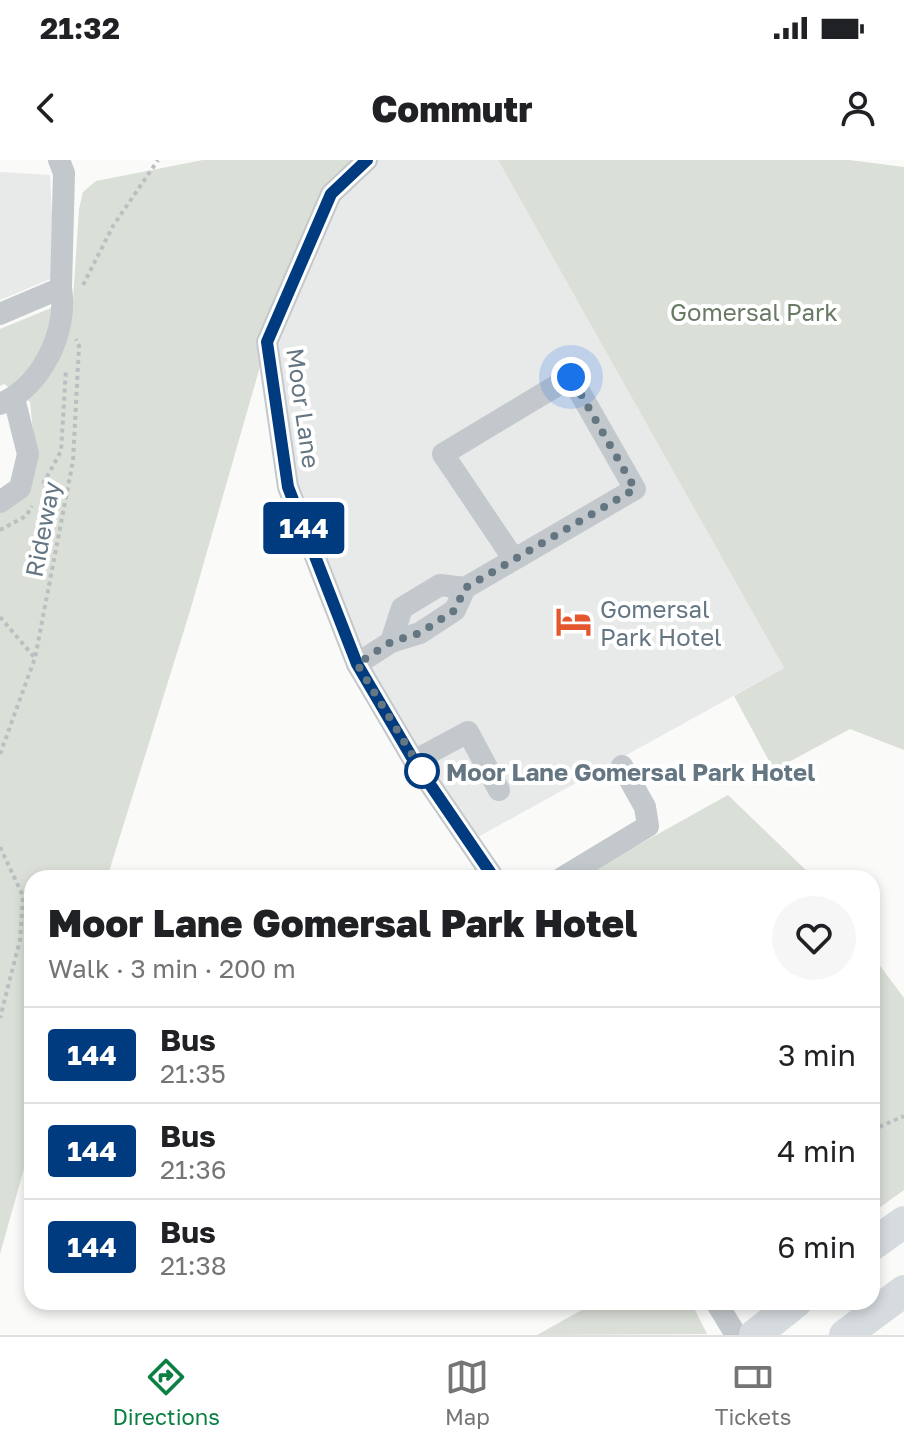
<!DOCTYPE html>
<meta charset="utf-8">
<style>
body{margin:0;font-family:"Golos Text",sans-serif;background:#f6f6f6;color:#202124;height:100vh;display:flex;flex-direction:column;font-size:30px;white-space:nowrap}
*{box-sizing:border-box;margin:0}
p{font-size:26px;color:#757577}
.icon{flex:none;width:44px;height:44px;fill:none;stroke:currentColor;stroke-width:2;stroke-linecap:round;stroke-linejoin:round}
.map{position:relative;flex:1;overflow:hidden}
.drawer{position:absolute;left:24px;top:710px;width:856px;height:440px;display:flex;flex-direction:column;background:#fff;border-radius:24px;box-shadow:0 4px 12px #0003}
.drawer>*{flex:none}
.badge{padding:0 16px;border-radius:6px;font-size:28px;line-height:52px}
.you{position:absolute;width:40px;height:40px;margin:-20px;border:6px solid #fff;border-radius:50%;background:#1a73e8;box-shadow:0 0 0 12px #1a73e833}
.map>.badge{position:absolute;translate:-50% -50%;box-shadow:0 0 0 4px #fff}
.round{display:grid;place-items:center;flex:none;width:84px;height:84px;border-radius:42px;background:#f6f6f6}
.headline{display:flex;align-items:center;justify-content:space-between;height:136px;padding:0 24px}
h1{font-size:38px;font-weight:800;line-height:60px}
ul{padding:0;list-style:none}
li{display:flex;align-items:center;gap:24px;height:96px;padding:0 24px;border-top:2px solid #e0e0e0}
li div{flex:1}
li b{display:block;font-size:30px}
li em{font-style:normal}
li .badge{min-width:88px;font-weight:700;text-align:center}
.status{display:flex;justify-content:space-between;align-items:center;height:56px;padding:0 40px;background:#fff;direction:ltr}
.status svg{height:22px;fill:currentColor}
header{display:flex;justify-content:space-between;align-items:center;height:104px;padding:0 24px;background:#fff;font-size:36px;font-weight:800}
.tabs{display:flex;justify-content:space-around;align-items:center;height:112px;border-top:2px solid #e0e0e0;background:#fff;font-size:22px;color:#757577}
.tabs a{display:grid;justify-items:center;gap:4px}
.tabs .selected{color:#0b8043}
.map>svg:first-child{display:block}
.built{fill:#e8e9e9}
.green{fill:#dadfd7}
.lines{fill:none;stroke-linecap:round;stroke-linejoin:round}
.path{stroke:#bbbfc2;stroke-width:4;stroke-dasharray:4 4;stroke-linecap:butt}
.minor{stroke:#c3c8cc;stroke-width:22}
.highway{stroke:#d6dbdf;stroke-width:32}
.line-casing{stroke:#fff;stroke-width:18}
.line{stroke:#003b80;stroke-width:12}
.walk{stroke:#657683;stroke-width:8;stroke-dasharray:0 14.4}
.stop-dot{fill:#fff;stroke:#003b80;stroke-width:4}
.labels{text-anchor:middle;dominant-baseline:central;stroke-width:8;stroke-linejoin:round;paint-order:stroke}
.park-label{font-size:24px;fill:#687a64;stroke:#fff}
.street-label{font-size:24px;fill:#657683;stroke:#fff}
.poi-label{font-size:24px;fill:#657683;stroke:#fff;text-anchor:start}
.stop-label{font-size:24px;font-weight:bold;fill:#657683;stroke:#fff;text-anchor:start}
</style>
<div class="status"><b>21:32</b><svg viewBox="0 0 49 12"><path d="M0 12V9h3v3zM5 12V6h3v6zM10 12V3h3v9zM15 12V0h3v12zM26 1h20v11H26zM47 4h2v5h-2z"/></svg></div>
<header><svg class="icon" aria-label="back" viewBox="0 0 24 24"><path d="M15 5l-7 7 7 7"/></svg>Commutr<svg class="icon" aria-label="person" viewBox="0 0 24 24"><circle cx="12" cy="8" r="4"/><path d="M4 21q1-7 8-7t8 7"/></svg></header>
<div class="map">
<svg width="904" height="1175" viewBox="0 0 904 1175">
<rect width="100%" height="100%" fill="#fafaf8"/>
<g class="built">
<polygon points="367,0 498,0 784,508 469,682 414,601 288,327 267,182 331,34"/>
<polygon points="0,12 50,15 55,117 0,140"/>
</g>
<g class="green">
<path d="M203 0H354L267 182 190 451 107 718H32V980L0 1094V352C45 327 34 285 30 242L4 224 0 226V169L73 139 79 49 83 32 96 21Z"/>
<polygon points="498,0 849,0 904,7 904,590 850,569 774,610 734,536 784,508"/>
<polygon points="728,635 814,718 579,718"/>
<polygon points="872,795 904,838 904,1030 872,1053"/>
<polygon points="596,1142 691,1142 707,1174 537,1175"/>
</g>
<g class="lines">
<g class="path">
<polyline points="83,125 113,66 158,0"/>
<polyline points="43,324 61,291 66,210"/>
<polyline points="0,370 26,356 32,346"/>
<polyline points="0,457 35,498"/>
<polyline points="0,594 35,498 73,301 79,186 76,179"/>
<polyline points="0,687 23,736 20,780 0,858"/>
<polyline points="872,970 904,956"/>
</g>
<g class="minor">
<polyline points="367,0 331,34 267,182 288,327 357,504 414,601 494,718"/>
<polyline points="0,154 61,128 64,13 59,0"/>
<path d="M0 244C42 226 68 172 61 128"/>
<polyline points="0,342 20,328 28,294 14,238"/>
<polyline points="465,428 635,329 571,217 443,294 513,398"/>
<polyline points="357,504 391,482 420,473 455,450 465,428 440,425 402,448 391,482"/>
<polyline points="414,601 468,572 499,630"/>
<polyline points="562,718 648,666 645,647 622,606"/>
<polyline points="716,1142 736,1175"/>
</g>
<g class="highway">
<polyline points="872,1085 904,1062"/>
<polyline points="755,1175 796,1142"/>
<polyline points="845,1175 904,1131"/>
</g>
</g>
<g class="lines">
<defs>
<polyline id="line" points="367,0 331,34 267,182 288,327 357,504 414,601 494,718"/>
</defs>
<use href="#line" class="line-casing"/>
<use href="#line" class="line"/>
<polyline class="walk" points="422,611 428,621 357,504 391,482 420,473 455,450 465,428 635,329 571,217"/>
</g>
<defs>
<symbol id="hotel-bare" viewBox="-9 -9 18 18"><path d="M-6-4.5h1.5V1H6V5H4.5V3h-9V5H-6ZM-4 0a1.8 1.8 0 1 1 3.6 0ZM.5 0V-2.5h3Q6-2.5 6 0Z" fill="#e4572e" stroke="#fff" stroke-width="2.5" paint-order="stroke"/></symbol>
</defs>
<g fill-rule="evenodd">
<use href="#hotel-bare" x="548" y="436" width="51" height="51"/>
</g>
<circle class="stop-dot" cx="422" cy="611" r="16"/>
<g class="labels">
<g class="park-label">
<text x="754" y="151">Gomersal Park</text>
</g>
<g class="street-label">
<text transform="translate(304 248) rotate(82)">Moor Lane</text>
<text transform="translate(42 369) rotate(-79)">Rideway</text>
</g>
<g class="poi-label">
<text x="600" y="448">Gomersal<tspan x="600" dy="28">Park Hotel</tspan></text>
</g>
<g class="stop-label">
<text x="446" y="611">Moor Lane Gomersal Park Hotel</text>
</g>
</g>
</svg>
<div class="you" style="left:571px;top:217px"></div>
<b class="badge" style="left:304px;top:368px;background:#003b80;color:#fff">144</b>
<section class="drawer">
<div class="headline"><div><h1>Moor Lane Gomersal Park Hotel</h1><p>Walk · 3 min · 200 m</p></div><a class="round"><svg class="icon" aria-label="heart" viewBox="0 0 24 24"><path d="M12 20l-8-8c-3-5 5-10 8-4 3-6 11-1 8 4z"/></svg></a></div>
<ul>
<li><span class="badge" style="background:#003b80;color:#fff">144</span><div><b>Bus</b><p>21:35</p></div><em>3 min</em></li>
<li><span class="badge" style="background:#003b80;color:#fff">144</span><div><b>Bus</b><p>21:36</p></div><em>4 min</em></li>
<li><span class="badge" style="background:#003b80;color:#fff">144</span><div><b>Bus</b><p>21:38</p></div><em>6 min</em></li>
</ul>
</section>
</div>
<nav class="tabs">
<a class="selected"><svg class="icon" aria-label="directions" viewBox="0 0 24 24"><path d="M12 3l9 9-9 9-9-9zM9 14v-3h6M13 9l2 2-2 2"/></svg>Directions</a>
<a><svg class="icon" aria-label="map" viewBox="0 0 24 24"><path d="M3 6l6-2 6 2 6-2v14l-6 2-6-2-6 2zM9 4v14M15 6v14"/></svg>Map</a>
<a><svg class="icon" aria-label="tickets" viewBox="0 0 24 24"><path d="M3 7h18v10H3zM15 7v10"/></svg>Tickets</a>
</nav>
